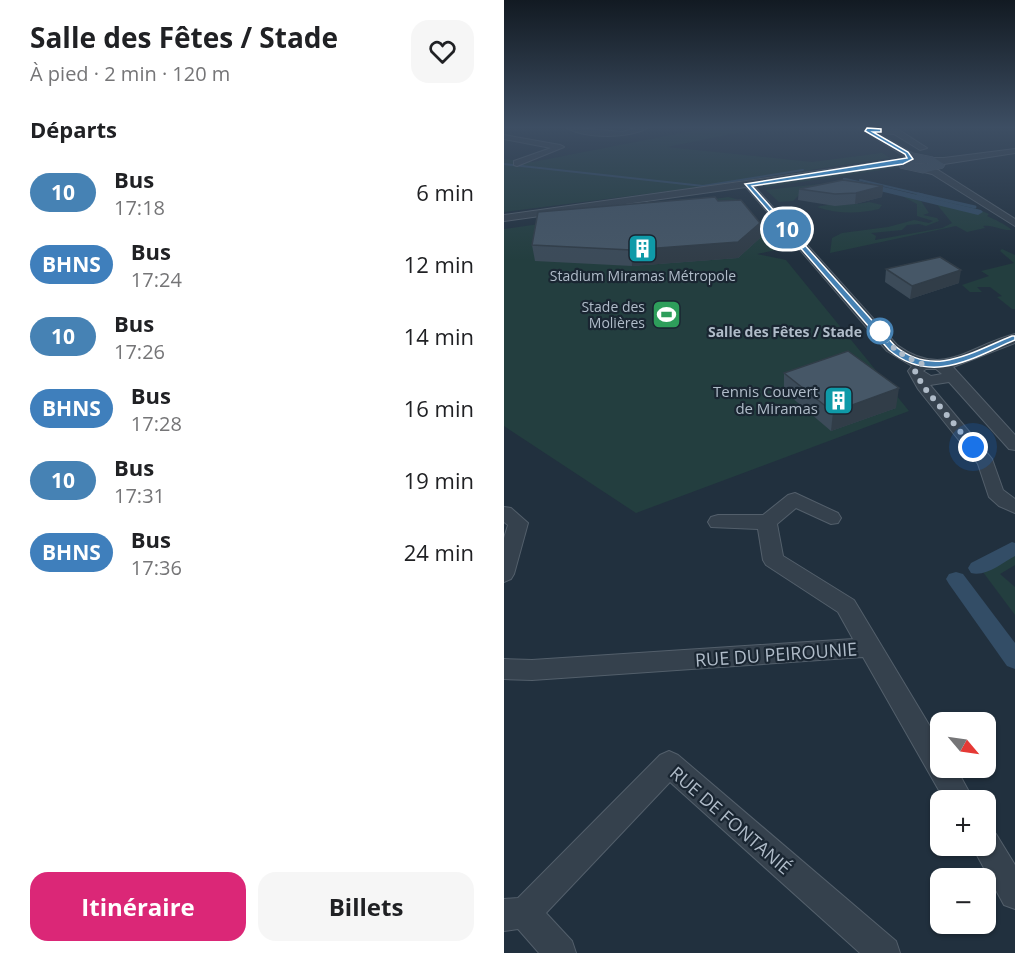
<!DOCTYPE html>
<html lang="fr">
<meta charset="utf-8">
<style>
body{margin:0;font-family:"Open Sans",sans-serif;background:#f6f6f6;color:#202124;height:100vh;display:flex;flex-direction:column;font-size:22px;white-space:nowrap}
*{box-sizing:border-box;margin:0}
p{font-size:20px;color:#757577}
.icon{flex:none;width:33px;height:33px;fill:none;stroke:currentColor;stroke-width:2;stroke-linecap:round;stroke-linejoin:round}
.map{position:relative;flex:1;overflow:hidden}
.details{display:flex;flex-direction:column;background:#fff;width:504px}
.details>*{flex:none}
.badge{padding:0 12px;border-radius:20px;font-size:21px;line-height:39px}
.needle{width:39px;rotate:119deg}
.controls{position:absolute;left:426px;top:712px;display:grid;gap:12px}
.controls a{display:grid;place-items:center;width:66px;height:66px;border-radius:12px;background:#fff;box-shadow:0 2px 4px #0004;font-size:30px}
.you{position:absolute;width:30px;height:30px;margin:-15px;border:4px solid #fff;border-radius:50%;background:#1a73e8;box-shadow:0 0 0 9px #1a73e833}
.map>.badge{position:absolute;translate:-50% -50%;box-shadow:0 0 0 3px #fff}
h2{padding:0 30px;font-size:22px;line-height:54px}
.round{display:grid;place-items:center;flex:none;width:63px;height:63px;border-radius:18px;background:#f6f6f6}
.summary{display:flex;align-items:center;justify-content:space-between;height:102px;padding:0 30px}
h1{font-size:28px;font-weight:700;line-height:45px}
.action{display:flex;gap:12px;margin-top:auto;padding:12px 30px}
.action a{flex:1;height:69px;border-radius:18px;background:#db2777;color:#fff;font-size:24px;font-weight:700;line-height:69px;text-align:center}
.action a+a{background:#f6f6f6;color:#202124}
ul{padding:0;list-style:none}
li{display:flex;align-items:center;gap:18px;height:72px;padding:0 30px}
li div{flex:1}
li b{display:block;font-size:22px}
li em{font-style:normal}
li .badge{min-width:66px;font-weight:700;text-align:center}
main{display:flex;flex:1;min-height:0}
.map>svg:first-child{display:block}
.green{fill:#233e3f}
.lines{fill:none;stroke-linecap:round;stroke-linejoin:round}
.stream-far1{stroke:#334d66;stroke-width:2}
.stream{stroke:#334d66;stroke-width:3}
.canal{fill:#334d66;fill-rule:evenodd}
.street-casing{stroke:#535f6b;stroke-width:2}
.secondary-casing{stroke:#535f6b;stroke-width:1}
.street{fill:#35414d;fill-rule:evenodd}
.secondary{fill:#425161;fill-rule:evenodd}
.wall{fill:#3c4b59}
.shaded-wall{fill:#313d48}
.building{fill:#465767;stroke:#313d48;stroke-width:1.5}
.line{fill:#4682b4;stroke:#fff;stroke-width:1.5}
.walk{stroke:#b0bcc9;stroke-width:6;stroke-dasharray:0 10.8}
.stop-dot{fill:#fff;stroke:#4682b4;stroke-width:3}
.labels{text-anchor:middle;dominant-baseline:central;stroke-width:4.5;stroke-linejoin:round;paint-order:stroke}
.far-poi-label{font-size:14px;fill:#b0bcc9;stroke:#1a2632}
.far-stop-label{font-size:14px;font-weight:bold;fill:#b0bcc9;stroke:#1a2632;text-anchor:end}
.poi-label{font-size:15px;fill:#b0bcc9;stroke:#1a2632;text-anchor:end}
.near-street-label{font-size:18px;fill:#b0bcc9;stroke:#1a2632}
</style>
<main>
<section class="details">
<div class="summary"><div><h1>Salle des Fêtes / Stade</h1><p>À pied · 2 min · 120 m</p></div><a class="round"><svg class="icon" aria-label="heart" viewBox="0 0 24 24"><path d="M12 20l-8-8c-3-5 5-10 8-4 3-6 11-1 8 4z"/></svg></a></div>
<h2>Départs</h2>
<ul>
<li><span class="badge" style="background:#4682b4;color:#fff">10</span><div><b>Bus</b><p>17:18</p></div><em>6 min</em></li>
<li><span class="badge" style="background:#3f7fbc;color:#fff">BHNS</span><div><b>Bus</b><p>17:24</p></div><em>12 min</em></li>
<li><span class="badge" style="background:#4682b4;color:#fff">10</span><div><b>Bus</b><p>17:26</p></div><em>14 min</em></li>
<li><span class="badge" style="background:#3f7fbc;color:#fff">BHNS</span><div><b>Bus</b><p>17:28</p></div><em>16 min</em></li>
<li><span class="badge" style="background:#4682b4;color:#fff">10</span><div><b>Bus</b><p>17:31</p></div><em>19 min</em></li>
<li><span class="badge" style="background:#3f7fbc;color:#fff">BHNS</span><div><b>Bus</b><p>17:36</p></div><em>24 min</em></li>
</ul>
<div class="action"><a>Itinéraire</a><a>Billets</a></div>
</section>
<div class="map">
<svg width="511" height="953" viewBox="0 0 511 953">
<rect width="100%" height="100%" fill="#21303e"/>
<g class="green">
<polygon points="208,127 263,127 163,147 308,162 378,153 386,158 181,189 0,212 0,159 29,162"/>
<polygon points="394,165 398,167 262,187 255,184"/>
<polygon points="334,182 298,192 289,201 275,202 262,190"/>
<path d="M410 193 468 207 485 214 483 216C492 220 499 223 508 230 497 231 489 224 479 226L481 228 463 232 452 226 326 253 328 238 338 233 384 227 410 220 425 223 429 221 413 216V204L398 196 417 201 425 213 419 215 433 218 435 221 422 226 415 224 403 225 398 230 367 233 372 236 371 240 438 228 448 223 431 202 408 194Z"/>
<polygon points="224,197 232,199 265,240 276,249 253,254 282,260 405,411 132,513 0,426 0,229"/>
<path d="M365 202 378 205 375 209C355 214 333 214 313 207 325 203 348 206 365 202Z"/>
<polygon points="498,249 511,255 511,309 508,309 493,297 498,296 486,287 473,287 478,292 466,292 458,285 485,276 477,271 510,263 496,251"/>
<polygon points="511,550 511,565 496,574 511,587 511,615 476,568"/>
</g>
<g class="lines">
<g class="stream-far1">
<polyline points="0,164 199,186 299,170"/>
<polyline points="356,180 420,195"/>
</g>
<polyline class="stream" points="414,194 471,207"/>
<g class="canal">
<polygon points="342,178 477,210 479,212 474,215 339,182 339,178"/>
<path d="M508 542 511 543V556C498 563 482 577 467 573L464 568 467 563Z"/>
<polygon points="452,572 459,574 511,643 511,669 503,666 445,584 442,579 445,574"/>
</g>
<defs>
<g id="street">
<path d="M61 127 119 132 134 127H145C126 139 80 139 61 127Z"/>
<polygon points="363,128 395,130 423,148 416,150 390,134 360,132"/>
<polygon points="0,135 56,145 60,147 13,166 10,165 10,161 47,148 0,139"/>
<polygon points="511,149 511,153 440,164 421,160 425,158 440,158"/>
<path d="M399 159 402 160V164L250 186 393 345C440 379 464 346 511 334V343L449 367 511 435V450L505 449 445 382 426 385 488 459 499 490 511 499V513L495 506 485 497 474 464 414 389 404 371 408 366 383 351 242 187 0 221V215ZM422 369H432L438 374 427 376 419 371Z"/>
<polygon points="419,166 434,170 511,219 511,226 428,174 416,171 416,167"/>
<polygon points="291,493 334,513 337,518 334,523 327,524 292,508 273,524 279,556 350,600 436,743 436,768 452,768 470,801 441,801 359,657 28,680 0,679 0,659 28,660 349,639 334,612 262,565 259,560 254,529 207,527 204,522 207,517 214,515 259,515 284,495"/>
<polygon points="0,507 7,508 24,523 10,574 7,579 0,582 0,538 4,525 0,522"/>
<polygon points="165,751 174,755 392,941 396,953 356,953 166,782 42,913 68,941 72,953 35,953 14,929 0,931 0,899 14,898 156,755"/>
<polygon points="482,829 492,834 511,865 511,909 500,905 468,846 482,846"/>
</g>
<path id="secondary" d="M353 127H365L409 153 429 157 441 165 439 168 419 173 396 168 394 161 400 157ZM406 163H423L424 164Z"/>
</defs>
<use href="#street" class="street-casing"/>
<use href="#secondary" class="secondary-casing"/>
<use href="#street" class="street"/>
<use href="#secondary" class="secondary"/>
</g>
<g class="wall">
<polygon points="379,186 378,197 351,204 331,206 294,200 295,189"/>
<polygon points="214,201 256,238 234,258 128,266 31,261 28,245"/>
<polygon points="382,269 455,283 406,299 381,282"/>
<polygon points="280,373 392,408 327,431 280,391"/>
</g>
<g class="shaded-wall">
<polygon points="379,186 378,197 351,204 352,193"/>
<polygon points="256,223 256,238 234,258 128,266 127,250"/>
<polygon points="457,270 455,283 406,299 408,286"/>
<polygon points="395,388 392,408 327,431 329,412"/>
</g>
<g class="building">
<polygon points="339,180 379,186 352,193 331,194 295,189"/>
<polygon points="211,197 214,201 237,200 256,223 234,242 127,250 28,245 34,212"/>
<polygon points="436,257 457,270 408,286 382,269"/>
<polygon points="344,351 395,388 329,412 280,373"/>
</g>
<linearGradient id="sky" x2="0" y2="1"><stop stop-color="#121a22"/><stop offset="0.49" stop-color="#3d4e63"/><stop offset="1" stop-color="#3d4e63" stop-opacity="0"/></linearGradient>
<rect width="511" height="260" fill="url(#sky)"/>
<path class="line" d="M363 128 377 129V132H369L404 152 409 159 399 164 248 186 391 346C430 378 468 352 508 336H511V340C470 357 428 386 385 350L241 184 403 158 401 154 361 131Z"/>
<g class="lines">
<path class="walk" d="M376 331C386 348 399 356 418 364L411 371 419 386 469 447"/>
</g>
<defs>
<symbol id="building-square" viewBox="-11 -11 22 22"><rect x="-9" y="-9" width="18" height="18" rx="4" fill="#0f9aa8" stroke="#1a2632"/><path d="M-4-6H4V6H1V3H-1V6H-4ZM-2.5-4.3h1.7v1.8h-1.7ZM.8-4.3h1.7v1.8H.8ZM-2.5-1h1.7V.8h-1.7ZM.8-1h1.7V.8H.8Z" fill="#fff"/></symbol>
<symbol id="stadium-square" viewBox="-11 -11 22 22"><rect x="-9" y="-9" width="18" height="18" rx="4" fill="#2e9e5b" stroke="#1a2632"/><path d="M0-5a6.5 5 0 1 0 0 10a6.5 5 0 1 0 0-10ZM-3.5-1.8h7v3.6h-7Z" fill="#fff"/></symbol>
</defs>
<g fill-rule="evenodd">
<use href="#building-square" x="122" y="232" width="33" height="33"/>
<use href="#stadium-square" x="146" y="298" width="33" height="33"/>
<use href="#building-square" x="318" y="384" width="33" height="33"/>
</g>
<circle class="stop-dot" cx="376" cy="331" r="12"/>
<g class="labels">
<g class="far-poi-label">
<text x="139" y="275">Stadium Miramas Métropole</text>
<text x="141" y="306" text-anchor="end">Stade des<tspan x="141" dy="16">Molières</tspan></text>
</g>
<g class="far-stop-label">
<text x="358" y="331">Salle des Fêtes / Stade</text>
</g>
<g class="poi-label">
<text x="314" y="391">Tennis Couvert<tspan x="314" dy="17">de Miramas</tspan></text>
</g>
<g class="near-street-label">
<text transform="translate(272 654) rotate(-4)">RUE DU PEIROUNIE</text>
<text transform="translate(227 820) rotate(41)">RUE DE FONTANIÉ</text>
</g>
</g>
</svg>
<div class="controls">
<a><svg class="needle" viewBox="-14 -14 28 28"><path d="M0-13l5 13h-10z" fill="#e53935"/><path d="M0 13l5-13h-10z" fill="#757577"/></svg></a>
<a>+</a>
<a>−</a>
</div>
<div class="you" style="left:469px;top:447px"></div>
<b class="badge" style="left:283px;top:229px;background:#4682b4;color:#fff">10</b>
</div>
</main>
